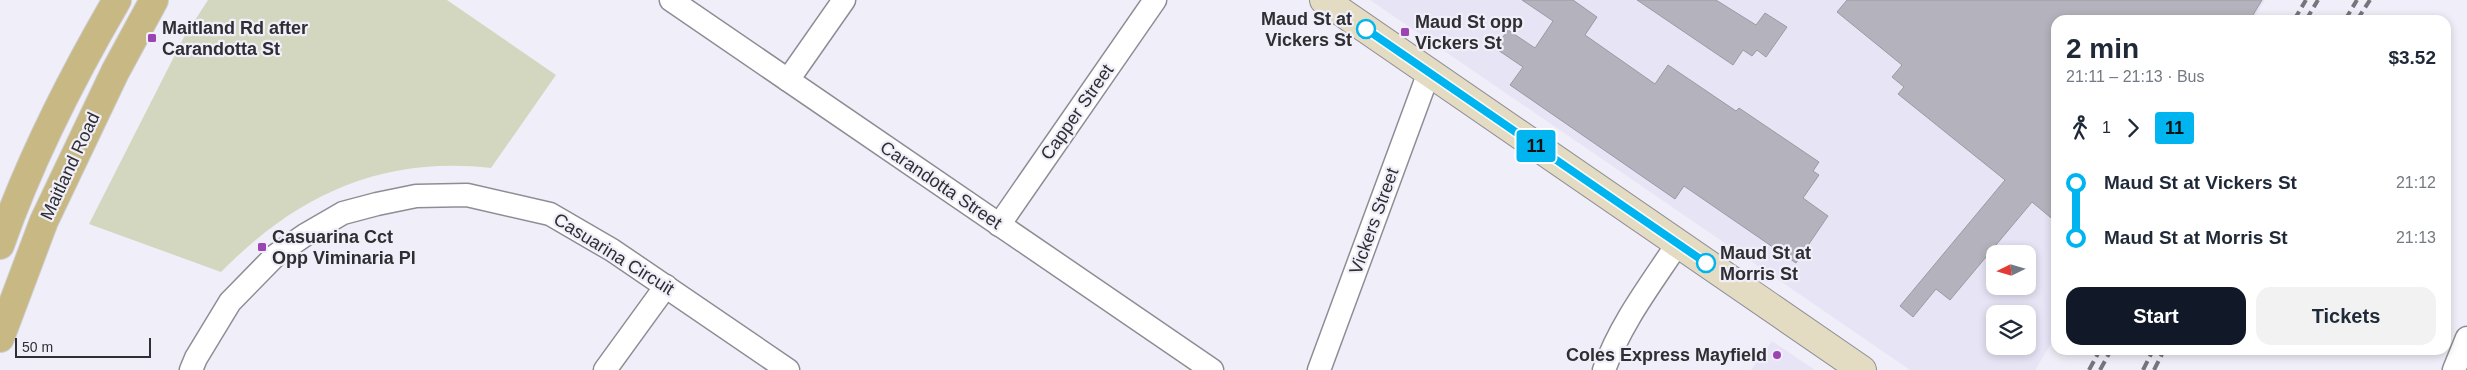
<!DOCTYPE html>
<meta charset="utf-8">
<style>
body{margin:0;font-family:Helvetica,sans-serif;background:#f2f2f3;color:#1f2937;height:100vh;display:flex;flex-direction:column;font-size:19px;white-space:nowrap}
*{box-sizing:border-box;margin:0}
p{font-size:16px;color:#747a83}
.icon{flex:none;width:28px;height:28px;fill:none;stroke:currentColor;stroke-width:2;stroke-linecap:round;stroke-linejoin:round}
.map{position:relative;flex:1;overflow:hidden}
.drawer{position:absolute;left:2051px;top:15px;width:400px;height:340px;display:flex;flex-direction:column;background:#fff;border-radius:15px;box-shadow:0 2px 8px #0003}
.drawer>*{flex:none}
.badge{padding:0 10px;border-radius:4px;font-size:18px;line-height:32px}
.needle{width:32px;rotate:265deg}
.fabs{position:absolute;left:1986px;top:245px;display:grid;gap:10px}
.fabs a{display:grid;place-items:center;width:50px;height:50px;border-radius:10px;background:#fff;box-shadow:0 2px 8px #0003;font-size:25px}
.scale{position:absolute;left:15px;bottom:12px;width:136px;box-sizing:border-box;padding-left:5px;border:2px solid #2f2e32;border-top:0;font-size:14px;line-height:18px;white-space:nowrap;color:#2f2e32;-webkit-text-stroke:4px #f0eff9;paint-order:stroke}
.map>.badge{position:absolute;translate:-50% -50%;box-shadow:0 0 0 2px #fff}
.legs{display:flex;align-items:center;gap:8px;height:55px;padding:0 15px;font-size:16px}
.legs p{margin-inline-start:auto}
.headline{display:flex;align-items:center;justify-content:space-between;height:85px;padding:0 15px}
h1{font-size:28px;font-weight:600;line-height:38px}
.button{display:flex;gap:10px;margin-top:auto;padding:10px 15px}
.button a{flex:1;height:58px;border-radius:15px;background:#111827;color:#fff;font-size:20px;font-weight:600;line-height:58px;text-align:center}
.button a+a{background:#f2f2f3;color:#1f2937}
ul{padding:0 15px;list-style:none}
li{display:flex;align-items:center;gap:18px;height:55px;font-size:19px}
li i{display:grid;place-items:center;width:8px;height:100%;margin:0 6px;background:currentColor}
li i::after{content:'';width:12px;height:12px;margin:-6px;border:4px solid;border-radius:50%;background:#fff}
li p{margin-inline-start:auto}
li:first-child i{background:linear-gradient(#0000 50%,currentColor 0)}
li:last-child i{background:linear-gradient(currentColor 50%,#0000 0)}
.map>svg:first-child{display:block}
.built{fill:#e6e4f5;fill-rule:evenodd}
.green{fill:#d3d7bf}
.building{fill:#b4b3bd;stroke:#9b9aa3}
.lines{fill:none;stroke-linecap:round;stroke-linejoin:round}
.minor-casing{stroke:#8e8d96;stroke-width:25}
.secondary-casing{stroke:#8e8d96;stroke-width:30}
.primary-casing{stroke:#cdcdce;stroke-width:30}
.minor{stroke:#fff;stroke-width:22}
.secondary{stroke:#e3dcc2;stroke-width:28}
.primary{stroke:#c7b884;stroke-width:28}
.rail{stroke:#76757b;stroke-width:4;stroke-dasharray:10 5;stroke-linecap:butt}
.line-1-casing{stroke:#fff;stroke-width:11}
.line-1{stroke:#00b5ef;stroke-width:8}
.stop-1-dot{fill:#fff;stroke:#00b5ef;stroke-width:2.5}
.poi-dot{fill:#9a45b2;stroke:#f0eff9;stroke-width:2}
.labels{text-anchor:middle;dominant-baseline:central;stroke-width:4.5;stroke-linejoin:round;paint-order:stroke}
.stop-label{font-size:18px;font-weight:bold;fill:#2f2e32;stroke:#f0eff9;text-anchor:end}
.poi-label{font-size:18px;font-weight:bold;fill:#2f2e32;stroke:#f0eff9;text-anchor:start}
.street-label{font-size:18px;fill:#2f2e32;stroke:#f0eff9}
</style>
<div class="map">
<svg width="2467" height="370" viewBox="0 0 2467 370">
<rect width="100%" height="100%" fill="#f0eff9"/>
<g class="built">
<path d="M1370 0H2265L2253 20H2056V336L2035 370H1910ZM1995 254H2028V286H1995ZM1995 314H2028V346H1995Z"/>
<polygon points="1772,341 1815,370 1751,370"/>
</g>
<path class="green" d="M208 0H447L556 75 491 168C381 156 297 195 221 272L89 224 184 37Z"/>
<g class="building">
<polygon points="1522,0 1573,0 1597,17 1585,35 1655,84 1668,65 1736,111 1739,108 1819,162 1813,171 1819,175 1803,198 1828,216 1796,263 1684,186 1675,199 1510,85 1523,67 1495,48 1508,30 1535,48 1553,21"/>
<polygon points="1637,0 1716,0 1756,25 1765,13 1787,27 1766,57 1757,50 1752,56 1743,50 1733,65"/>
<polygon points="1847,0 2262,0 2250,20 2056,20 2056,222 2032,202 1950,300 1936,289 1913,317 1900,306 2005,180 1898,94 1904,87 1892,77 1902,65 1837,12"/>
</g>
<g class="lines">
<defs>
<g id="minor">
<polyline points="671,0 1212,370"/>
<polyline points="788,80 844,0"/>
<polyline points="999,225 1155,0"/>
<polyline points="191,370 196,358 230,302 276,255 305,235 343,213 377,204 416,196 467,195 550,214 612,250 788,370"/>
<polyline points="605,370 666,286"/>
<polyline points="1319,370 1429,72"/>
<path d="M1604 370C1620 324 1651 284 1678 243"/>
<polyline points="2454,370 2467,338"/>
</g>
<polyline id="secondary" points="1324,0 1862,370"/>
<g id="primary">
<path d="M0 245C30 159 71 79 117 0"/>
<polyline points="0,338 44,221 115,72 154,0"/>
</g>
</defs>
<use href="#minor" class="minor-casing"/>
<use href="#secondary" class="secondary-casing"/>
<use href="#primary" class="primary-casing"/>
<use href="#minor" class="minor"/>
<use href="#secondary" class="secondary"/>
<use href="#primary" class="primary"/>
<g class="rail">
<polyline points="2294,20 2306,0"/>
<polyline points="2306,20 2318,0"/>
<polyline points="2345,20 2357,0"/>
<polyline points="2357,20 2370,0"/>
<polyline points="2089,370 2100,350"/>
<polyline points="2100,370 2111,350"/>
<polyline points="2143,370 2153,350"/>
<polyline points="2154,370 2164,350"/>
</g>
</g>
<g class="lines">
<defs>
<polyline id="line-1" points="1366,29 1706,263"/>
</defs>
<use href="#line-1" class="line-1-casing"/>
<use href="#line-1" class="line-1"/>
</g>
<g class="stop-1-dot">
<circle cx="1366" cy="29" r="9"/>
<circle cx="1706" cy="263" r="9"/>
</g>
<g class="poi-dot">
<rect x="1400" y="27" width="10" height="10" rx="2.5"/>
<rect x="147" y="33" width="10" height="10" rx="2.5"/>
<rect x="257" y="242" width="10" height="10" rx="2.5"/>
<circle cx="1777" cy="355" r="5"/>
</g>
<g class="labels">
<g class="stop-label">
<text x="1352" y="19">Maud St at<tspan x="1352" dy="21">Vickers St</tspan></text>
<text x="1720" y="253" text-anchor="start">Maud St at<tspan x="1720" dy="21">Morris St</tspan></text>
</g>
<g class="poi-label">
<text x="1415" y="22">Maud St opp<tspan x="1415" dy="21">Vickers St</tspan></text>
<text x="162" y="28">Maitland Rd after<tspan x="162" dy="21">Carandotta St</tspan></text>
<text x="272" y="237">Casuarina Cct<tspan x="272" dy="21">Opp Viminaria Pl</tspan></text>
<text x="1767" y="355" text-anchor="end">Coles Express Mayfield</text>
</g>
<g class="street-label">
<text transform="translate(1077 112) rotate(-55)">Capper Street</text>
<text transform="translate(70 166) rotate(-65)">Maitland Road</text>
<text transform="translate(941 185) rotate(34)">Carandotta Street</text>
<text transform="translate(1374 221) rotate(-70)">Vickers Street</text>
<text transform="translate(614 254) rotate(32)">Casuarina Circuit</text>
</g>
</g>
</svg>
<div class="fabs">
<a><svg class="needle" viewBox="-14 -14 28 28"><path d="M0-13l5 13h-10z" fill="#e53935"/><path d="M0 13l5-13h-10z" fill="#747a83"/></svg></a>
<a><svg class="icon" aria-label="layers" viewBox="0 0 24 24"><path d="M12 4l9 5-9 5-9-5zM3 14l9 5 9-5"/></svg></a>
</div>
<div class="scale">50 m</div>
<b class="badge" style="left:1536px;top:146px;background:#00b5ef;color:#111">11</b>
<section class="drawer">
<div class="headline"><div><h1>2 min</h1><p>21:11 – 21:13 · Bus</p></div><b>$3.52</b></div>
<div class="legs"><svg class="icon" aria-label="walk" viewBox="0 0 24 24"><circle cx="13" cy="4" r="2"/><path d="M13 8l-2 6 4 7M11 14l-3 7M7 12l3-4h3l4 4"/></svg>1<svg class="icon" aria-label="forward" viewBox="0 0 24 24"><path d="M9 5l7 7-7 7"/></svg><b class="badge" style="background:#00b5ef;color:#111">11</b></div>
<ul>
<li><i style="color:#00b5ef"></i><b>Maud St at Vickers St</b><p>21:12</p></li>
<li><i style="color:#00b5ef"></i><b>Maud St at Morris St</b><p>21:13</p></li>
</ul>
<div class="button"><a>Start</a><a>Tickets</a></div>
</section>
</div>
